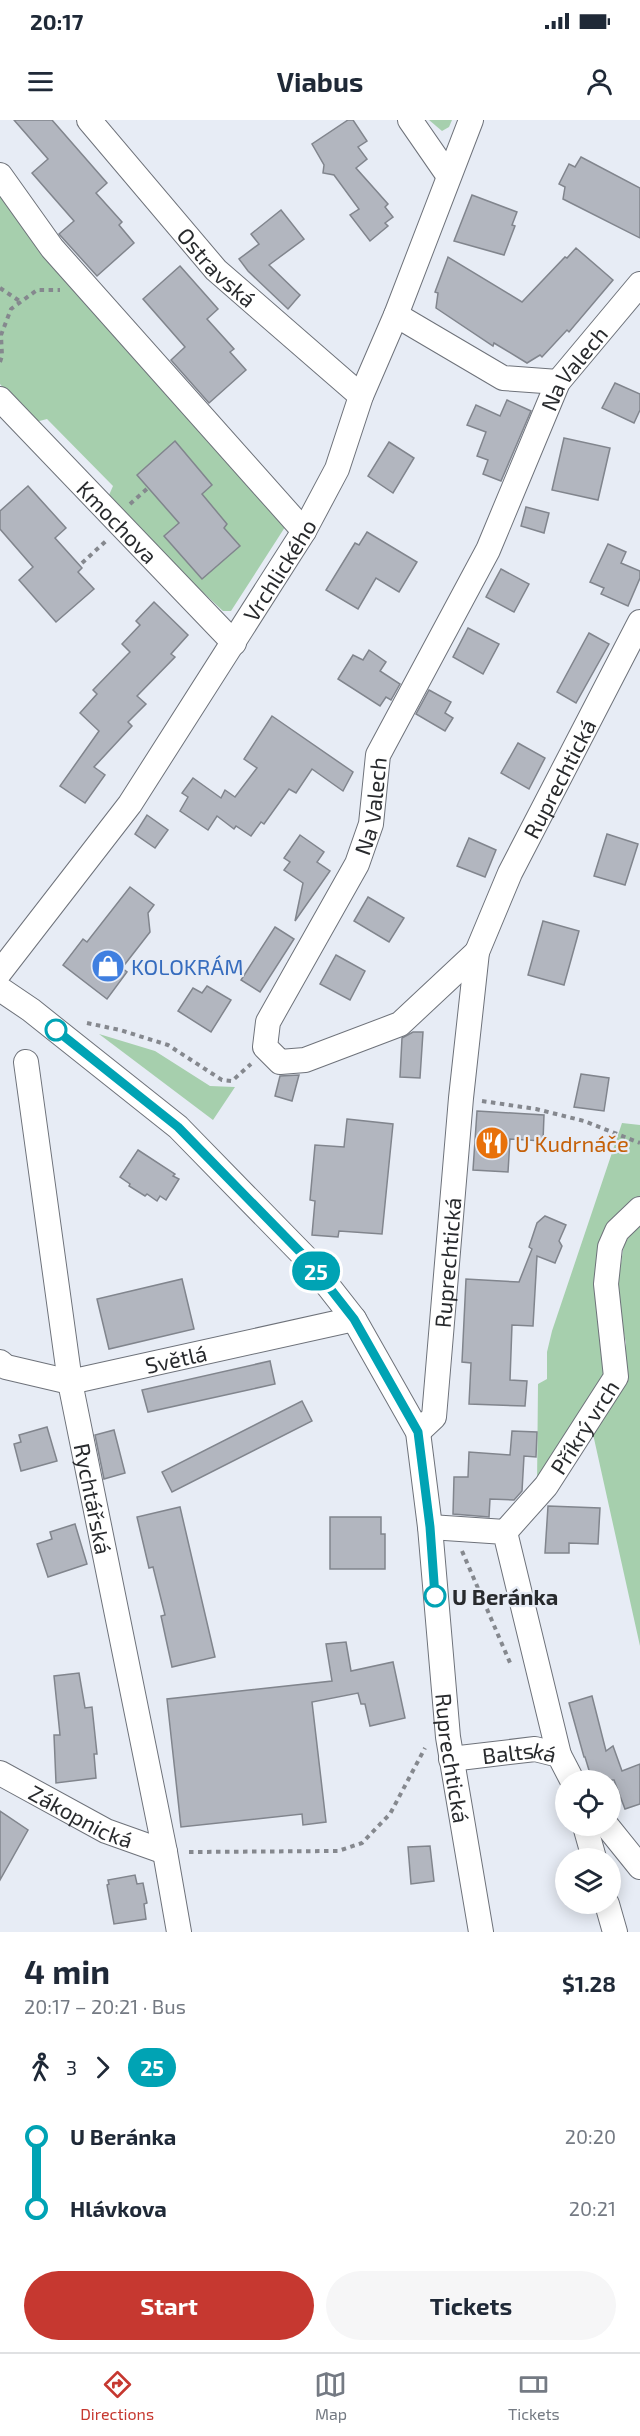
<!DOCTYPE html>
<meta charset="utf-8">
<style>
body{margin:0;font-family:"Exo 2",sans-serif;background:#f6f6f7;color:#1f2937;height:100vh;display:flex;flex-direction:column;font-size:22px;white-space:nowrap}
*{box-sizing:border-box;margin:0}
p{font-size:20px;color:#747a83}
.icon{flex:none;width:33px;height:33px;fill:none;stroke:currentColor;stroke-width:2;stroke-linecap:round;stroke-linejoin:round}
.map{position:relative;height:1812px;overflow:hidden}
.side{display:flex;flex-direction:column;background:#fff;flex:1}
.side>*{flex:none}
.badge{padding:0 12px;border-radius:20px;font-size:21px;line-height:39px}
.controls{position:absolute;left:555px;top:1650px;display:grid;gap:12px}
.controls a{display:grid;place-items:center;width:66px;height:66px;border-radius:50%;background:#fff;box-shadow:0 3px 15px #0003;font-size:30px}
.map>.badge{position:absolute;translate:-50% -50%;box-shadow:0 0 0 3px #fff}
.legs{display:flex;align-items:center;gap:9px;height:66px;padding:0 24px;font-size:20px}
.legs p{margin-inline-start:auto}
.headline{display:flex;align-items:center;justify-content:space-between;height:102px;padding:0 24px}
h1{font-size:33px;font-weight:700;line-height:45px}
.button{display:flex;gap:12px;margin-top:auto;padding:12px 24px}
.button a{flex:1;height:69px;border-radius:36px;background:#c63830;color:#fff;font-size:24px;font-weight:700;line-height:69px;text-align:center}
.button a+a{background:#f6f6f7;color:#1f2937}
ul{padding:0 24px;list-style:none}
li{display:flex;align-items:center;gap:21px;height:72px;font-size:22px}
li i{display:grid;place-items:center;width:9px;height:100%;margin:0 8px;background:currentColor}
li i::after{content:'';width:15px;height:15px;margin:-8px;border:4px solid;border-radius:50%;background:#fff}
li p{margin-inline-start:auto}
li:first-child i{background:linear-gradient(#0000 50%,currentColor 0)}
li:last-child i{background:linear-gradient(currentColor 50%,#0000 0)}
.status{display:flex;justify-content:space-between;align-items:center;height:42px;padding:0 30px;background:#fff;direction:ltr}
.status svg{height:16px;fill:currentColor}
header{display:flex;justify-content:space-between;align-items:center;height:78px;padding:0 24px;background:#fff;font-size:27px;font-weight:700}
.tabs{display:flex;justify-content:space-around;align-items:center;height:84px;border-top:2px solid #e0e1e3;background:#fff;font-size:16px;color:#747a83}
.tabs a{display:grid;justify-items:center;gap:3px}
.tabs .current{color:#c63830}
.map>svg:first-child{display:block}
.green{fill:#a6cfad}
.building{fill:#b2b6bf;stroke:#81858d;stroke-width:1.5}
.lines{fill:none;stroke-linecap:round;stroke-linejoin:round}
.minor-casing{stroke:#6e727a;stroke-width:26}
.path{stroke:#85888e;stroke-width:4;stroke-dasharray:4.5 4.5;stroke-linecap:butt}
.minor{stroke:#fff;stroke-width:24}
.line-1-casing{stroke:#fff;stroke-width:14}
.line-1{stroke:#00a3b4;stroke-width:9}
.stop-1-dot{fill:#fff;stroke:#00a3b4;stroke-width:3}
.labels{text-anchor:middle;dominant-baseline:central;stroke-width:4.5;stroke-linejoin:round;paint-order:stroke}
.street-label{font-size:22px;fill:#282a2d;stroke:#e7ecf5}
.shop-label{font-size:22px;fill:#366cbe;stroke:#e7ecf5;text-anchor:start}
.food-label{font-size:22px;fill:#c56008;stroke:#e7ecf5;text-anchor:start}
.stop-label{font-size:22px;font-weight:bold;fill:#282a2d;stroke:#e7ecf5;text-anchor:start}
</style>
<div class="status"><b>20:17</b><svg viewBox="0 0 49 12"><path d="M0 12V9h3v3zM5 12V6h3v6zM10 12V3h3v9zM15 12V0h3v12zM26 1h20v11H26zM47 4h2v5h-2z"/></svg></div>
<header><svg class="icon" aria-label="menu" viewBox="0 0 24 24"><path d="M4 6h16M4 12h16M4 18h16"/></svg>Viabus<svg class="icon" aria-label="person" viewBox="0 0 24 24"><circle cx="12" cy="8" r="4"/><path d="M4 21q1-7 8-7t8 7"/></svg></header>
<div class="map">
<svg width="640" height="1812" viewBox="0 0 640 1812">
<rect width="100%" height="100%" fill="#e7ecf5"/>
<g class="green">
<polygon points="429,0 452,0 449,7 442,11"/>
<polygon points="0,67 287,404 231,491 223,491 106,382 113,366 47,299 32,303 0,264"/>
<polygon points="99,914 155,931 210,966 235,967 213,1000"/>
<polygon points="622,1003 640,1005 640,1079 616,1106 609,1241 603,1269 537,1367 538,1264 547,1259 547,1232 552,1211"/>
<polygon points="640,1101 640,1526 593,1314 618,1274 626,1223 616,1176 624,1124"/>
</g>
<g class="building">
<polygon points="14,0 52,0 107,63 96,73 122,102 119,105 134,123 97,156 59,114 74,101 32,53 48,39"/>
<polygon points="348,0 353,0 367,21 358,27 367,39 356,48 388,84 385,87 393,97 385,103 388,106 370,121 350,95 359,89 334,55 323,53 324,45 312,24"/>
<polygon points="581,37 640,68 640,118 563,79 565,67 559,64 569,44 575,47"/>
<polygon points="472,75 517,92 512,105 515,106 504,135 454,121"/>
<polygon points="281,90 304,119 269,145 300,175 288,189 248,151 239,139 259,124 251,114"/>
<polygon points="576,128 613,160 569,212 567,210 542,237 540,235 527,243 494,223 493,226 436,188 438,173 435,172 448,137 522,182 565,137 567,138"/>
<polygon points="180,146 218,189 207,199 234,229 230,232 246,250 209,283 171,240 185,227 143,179"/>
<polygon points="615,263 640,274 640,290 634,303 602,288"/>
<polygon points="507,280 531,291 501,361 483,354 488,340 477,336 486,312 467,305 476,285 500,296"/>
<polygon points="564,318 610,328 598,380 552,370"/>
<polygon points="175,321 212,365 202,374 227,404 224,408 240,426 202,459 164,416 179,403 137,355"/>
<polygon points="389,322 414,338 393,373 368,356"/>
<polygon points="28,366 66,408 55,418 82,448 78,452 94,469 56,502 19,460 33,447 0,409 0,391"/>
<polygon points="526,387 549,393 544,413 521,406"/>
<polygon points="367,412 417,442 399,472 376,458 358,489 326,470 355,423 359,425"/>
<polygon points="608,424 626,432 621,443 640,451 640,458 628,486 601,474 604,468 590,462"/>
<polygon points="501,449 529,464 514,492 486,477"/>
<polygon points="154,482 188,515 171,534 175,537 137,576 146,584 128,602 132,606 94,647 105,655 85,683 60,666 99,611 80,593 97,574 93,570 130,532 122,524 140,505 136,501"/>
<polygon points="468,508 499,524 483,554 453,537"/>
<polygon points="589,513 609,524 576,583 557,572"/>
<polygon points="369,530 386,542 380,551 400,564 391,580 386,577 380,586 338,559 353,535 363,540"/>
<polygon points="429,570 451,582 445,593 453,598 445,611 416,594"/>
<polygon points="272,596 353,652 343,671 312,649 296,673 289,669 264,704 261,702 251,716 236,706 234,709 217,696 208,710 180,691 188,677 182,673 193,658 221,678 225,670 235,677 257,648 244,639"/>
<polygon points="518,623 545,638 529,669 501,653"/>
<polygon points="147,695 168,710 155,728 135,714"/>
<polygon points="607,714 638,724 625,765 594,756"/>
<polygon points="300,715 324,732 317,742 330,751 295,801 303,763 284,750 290,742 284,738"/>
<polygon points="469,718 496,730 485,757 457,746"/>
<polygon points="130,767 154,785 148,793 150,812 122,848 127,852 107,879 63,845 83,819 87,822"/>
<polygon points="368,777 404,798 389,822 354,801"/>
<polygon points="543,801 579,811 564,865 528,855"/>
<polygon points="275,807 294,819 260,872 241,860"/>
<polygon points="336,835 365,851 350,880 320,864"/>
<polygon points="207,866 231,880 211,912 178,891 193,868 202,873"/>
<polygon points="413,912 423,912 420,958 400,957 402,918"/>
<polygon points="581,954 609,958 604,991 574,987"/>
<polygon points="299,955 292,981 275,976 280,956"/>
<polygon points="477,991 544,995 543,1021 510,1019 508,1052 473,1050"/>
<polygon points="347,999 393,1004 382,1114 339,1111 338,1117 312,1115 315,1081 310,1080 315,1025 344,1027"/>
<polygon points="138,1030 175,1054 173,1056 179,1059 166,1080 160,1076 157,1081 147,1074 145,1076 129,1066 130,1064 120,1057"/>
<polygon points="545,1096 566,1105 559,1121 562,1126 555,1143 537,1136 533,1206 512,1205 510,1260 527,1261 525,1286 469,1284 471,1243 462,1242 466,1159 519,1162 532,1129 529,1127 537,1103"/>
<polygon points="182,1159 194,1209 109,1229 97,1179"/>
<polygon points="270,1241 275,1264 148,1292 142,1270"/>
<polygon points="302,1281 312,1301 172,1372 162,1352"/>
<polygon points="47,1307 57,1341 21,1351 14,1324 21,1322 19,1315"/>
<polygon points="114,1310 125,1353 104,1359 95,1315"/>
<polygon points="512,1311 537,1312 536,1337 524,1336 522,1371 514,1380 490,1379 489,1397 453,1394 454,1357 468,1357 469,1332 510,1335"/>
<polygon points="548,1386 600,1388 598,1424 569,1423 569,1433 545,1433"/>
<polygon points="180,1387 215,1537 172,1547 161,1496 165,1495 153,1447 149,1448 137,1397"/>
<polygon points="330,1397 381,1397 381,1414 385,1414 385,1449 330,1449"/>
<polygon points="75,1404 87,1444 48,1457 37,1424 52,1419 50,1412"/>
<polygon points="346,1522 351,1551 393,1542 405,1598 370,1606 365,1584 361,1584 358,1573 312,1582 326,1702 303,1705 302,1694 181,1707 167,1579 332,1561 326,1524"/>
<polygon points="79,1553 85,1588 92,1587 97,1634 94,1634 96,1658 56,1663 54,1615 60,1615 54,1556"/>
<polygon points="592,1576 606,1631 613,1626 622,1651 640,1644 640,1684 625,1689 614,1660 592,1660 585,1637 584,1637 569,1583"/>
<polygon points="0,1691 28,1710 0,1760"/>
<polygon points="430,1726 434,1761 411,1764 408,1727"/>
<polygon points="135,1755 137,1764 143,1763 147,1783 144,1784 146,1799 114,1804 107,1765 109,1764 108,1760"/>
</g>
<g class="lines">
<defs>
<g id="minor">
<path id="s1" d="M89 0 216 150 361 276"/>
<polyline points="410,0 448,55"/>
<polyline points="0,55 52,128 304,411"/>
<polyline points="396,195 503,258 558,262"/>
<path id="s2" d="M0 279 234 523"/>
<path id="s3" d="M477 832 400 904 305 940 280 942 265 927 268 902 357 744 371 704 378 635 488 430 558 262 640 164"/>
<path id="s4" d="M0 852 130 684 304 411 337 349 361 276 396 195 471 0"/>
<path id="s5" d="M0 869 31 890 178 1007 307 1139 354 1199 418 1312 430 1407 448 1617 481 1812"/>
<path id="s6" d="M26 942 70 1262 165 1732 179 1812"/>
<path id="s7" d="M0 1242 6 1247 70 1262 354 1199"/>
<path id="s8" d="M418 1312 434 1297 461 978 477 832 510 753 640 502"/>
<polyline points="430,1407 505,1412 559,1635"/>
<path id="s9" d="M505 1412 546 1366 616 1257 606 1164 610 1127 617 1111 640 1089"/>
<path id="s10" d="M451 1639 535 1629 559 1635 572 1660"/>
<path id="s11" d="M0 1653 106 1711 165 1732"/>
<polyline points="585,1706 594,1738"/>
<polyline points="607,1706 640,1747"/>
<polyline points="607,1784 615,1812"/>
</g>
</defs>
<use href="#minor" class="minor-casing"/>
<g class="path">
<polyline points="0,168 21,182"/>
<polyline points="0,242 2,236 1,215 11,189 37,170 60,170"/>
<polyline points="130,384 148,368"/>
<polyline points="82,443 106,421"/>
<polyline points="87,903 120,910 168,925 222,960 232,961 251,944"/>
<polyline points="482,981 536,989 584,1001 640,1023"/>
<polyline points="462,1431 511,1545"/>
<polyline points="189,1732 338,1731 362,1723 390,1694 425,1628"/>
</g>
<use href="#minor" class="minor"/>
</g>
<g class="lines">
<defs>
<polyline id="line-1" points="56,910 178,1007 307,1139 354,1199 418,1312 430,1407 435,1476"/>
</defs>
<use href="#line-1" class="line-1-casing"/>
<use href="#line-1" class="line-1"/>
</g>
<defs>
<symbol id="shop-disc" viewBox="-11 -11 22 22"><circle r="9.5" fill="#3f7fe0" stroke="#e7ecf5"/><path d="M-5-2.5h2.3a2.7 3.5 0 0 1 5.4 0H5L5.5 6h-11ZM-1.5-2.5h3a1.5 2.3 0 0 0-3 0Z" fill="#fff"/></symbol>
<symbol id="restaurant-disc" viewBox="-11 -11 22 22"><circle r="9.5" fill="#e8710a" stroke="#e7ecf5"/><path d="M-5-6h1v4h1v-4h1v4h1v-4h1v5L-1.5 .5V6h-2V.5L-5-1ZM5-6V6H3V1.5H1.5Q1.5-4 5-6Z" fill="#fff"/></symbol>
</defs>
<g fill-rule="evenodd">
<use href="#shop-disc" x="89" y="827" width="38" height="38"/>
<use href="#restaurant-disc" x="473" y="1004" width="38" height="38"/>
</g>
<g class="stop-1-dot">
<circle cx="56" cy="910" r="10"/>
<circle cx="435" cy="1476" r="10"/>
</g>
<g class="labels">
<g class="street-label">
<text stroke="none"><textPath href="#s1" startOffset="195">Ostravská</textPath></text>
<text stroke="none"><textPath href="#s3" startOffset="1006">Na Valech</textPath></text>
<text stroke="none"><textPath href="#s2" startOffset="170">Kmochova</textPath></text>
<text stroke="none"><textPath href="#s4" startOffset="490">Vrchlického</textPath></text>
<text stroke="none"><textPath href="#s8" startOffset="681">Ruprechtická</textPath></text>
<text stroke="none"><textPath href="#s3" startOffset="520">Na Valech</textPath></text>
<text stroke="none"><textPath href="#s8" startOffset="177">Ruprechtická</textPath></text>
<text stroke="none"><textPath href="#s7" startOffset="182">Světlá</textPath></text>
<text stroke="none"><textPath href="#s9" startOffset="132">Příkrý vrch</textPath></text>
<text stroke="none"><textPath href="#s6" startOffset="442">Rychtářská</textPath></text>
<text stroke="none"><textPath href="#s5" startOffset="944">Ruprechtická</textPath></text>
<text stroke="none"><textPath href="#s10" startOffset="69">Baltská</textPath></text>
<text stroke="none"><textPath href="#s11" startOffset="92">Zákopnická</textPath></text>
</g>
<g class="shop-label">
<text x="131" y="846">KOLOKRÁM</text>
</g>
<g class="food-label">
<text x="515" y="1023">U Kudrnáče</text>
</g>
<g class="stop-label">
<text x="452" y="1476">U Beránka</text>
</g>
</g>
</svg>
<div class="controls">
<a><svg class="icon" aria-label="locate" viewBox="0 0 24 24"><circle cx="12" cy="12" r="6"/><path d="M12 2v4M12 18v4M2 12h4M18 12h4"/></svg></a>
<a><svg class="icon" aria-label="layers" viewBox="0 0 24 24"><path d="M12 4l9 5-9 5-9-5zM3 14l9 5 9-5"/></svg></a>
</div>
<b class="badge" style="left:316px;top:1151px;background:#00a3b4;color:#fff">25</b>
</div>
<section class="side">
<div class="headline"><div><h1>4 min</h1><p>20:17 – 20:21 · Bus</p></div><b>$1.28</b></div>
<div class="legs"><svg class="icon" aria-label="walk" viewBox="0 0 24 24"><circle cx="13" cy="4" r="2"/><path d="M13 8l-2 6 4 7M11 14l-3 7M7 12l3-4h3l4 4"/></svg>3<svg class="icon" aria-label="forward" viewBox="0 0 24 24"><path d="M9 5l7 7-7 7"/></svg><b class="badge" style="background:#00a3b4;color:#fff">25</b></div>
<ul>
<li><i style="color:#00a3b4"></i><b>U Beránka</b><p>20:20</p></li>
<li><i style="color:#00a3b4"></i><b>Hlávkova</b><p>20:21</p></li>
</ul>
<div class="button"><a>Start</a><a>Tickets</a></div>
</section>
<nav class="tabs">
<a class="current"><svg class="icon" aria-label="directions" viewBox="0 0 24 24"><path d="M12 3l9 9-9 9-9-9zM9 14v-3h6M13 9l2 2-2 2"/></svg>Directions</a>
<a><svg class="icon" aria-label="map" viewBox="0 0 24 24"><path d="M3 6l6-2 6 2 6-2v14l-6 2-6-2-6 2zM9 4v14M15 6v14"/></svg>Map</a>
<a><svg class="icon" aria-label="tickets" viewBox="0 0 24 24"><path d="M3 7h18v10H3zM15 7v10"/></svg>Tickets</a>
</nav>
